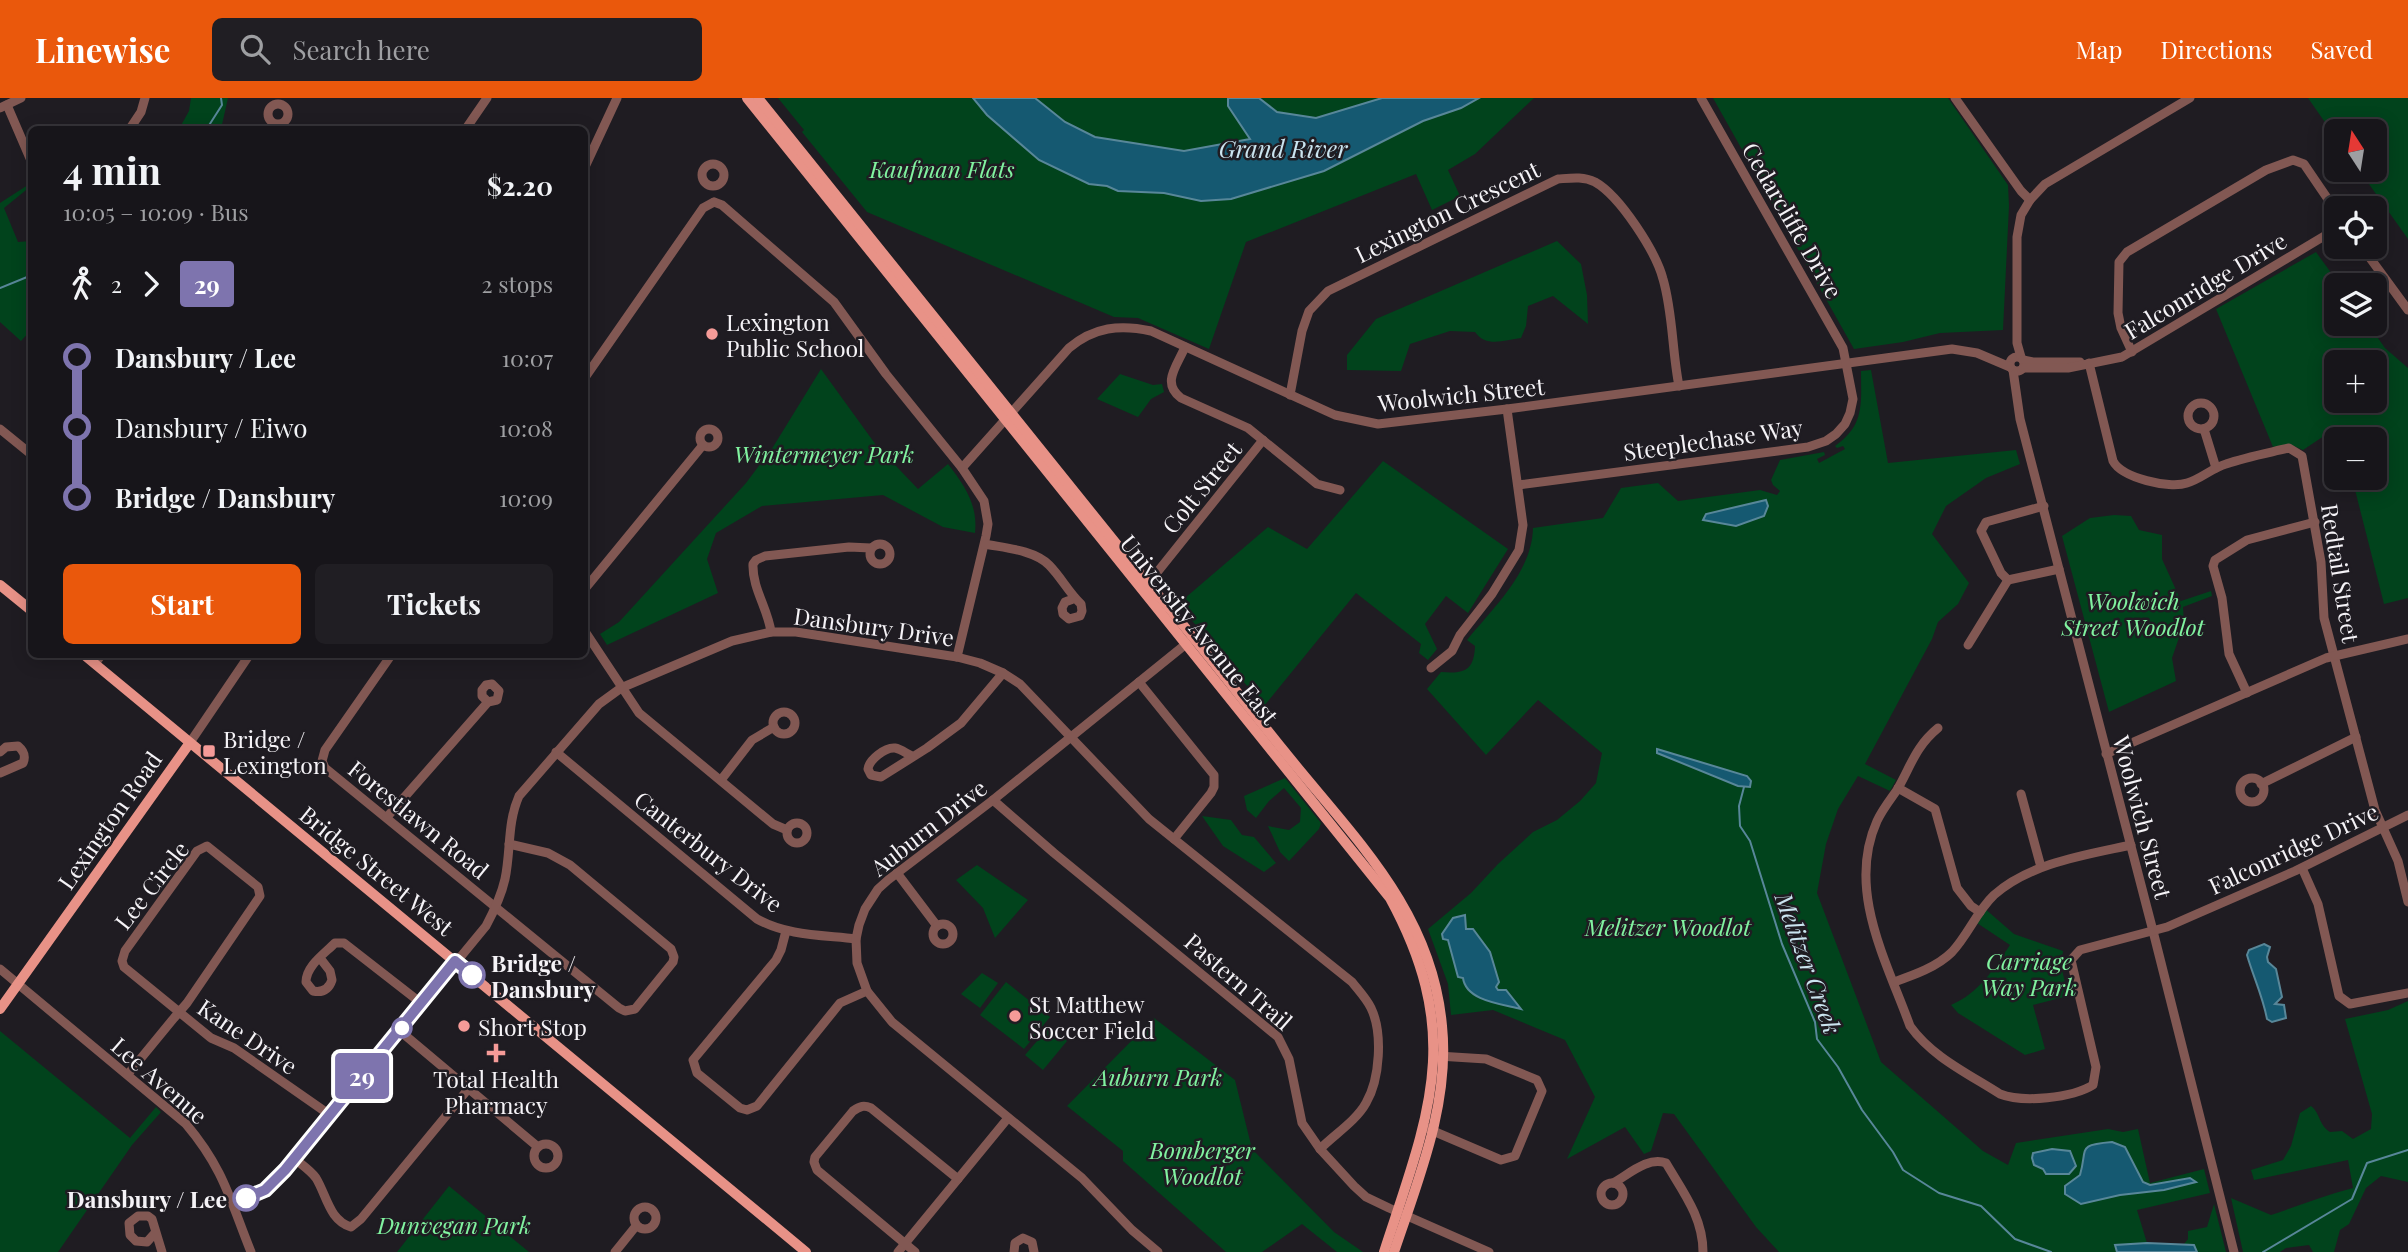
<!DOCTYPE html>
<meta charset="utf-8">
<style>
body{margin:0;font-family:"Playfair Display",serif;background:#201e23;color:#f1f3f6;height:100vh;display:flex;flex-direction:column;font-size:26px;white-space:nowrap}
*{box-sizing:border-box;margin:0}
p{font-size:23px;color:#9e9fa2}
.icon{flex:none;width:38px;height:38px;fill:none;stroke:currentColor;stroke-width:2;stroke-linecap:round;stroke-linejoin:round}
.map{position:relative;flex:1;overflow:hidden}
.sheet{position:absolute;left:28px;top:28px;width:560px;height:532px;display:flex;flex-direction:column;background:#17151a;border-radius:10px;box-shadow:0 4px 18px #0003,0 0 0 2px #363439}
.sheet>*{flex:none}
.badge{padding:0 14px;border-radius:5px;font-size:24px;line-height:46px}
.needle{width:46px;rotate:348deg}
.fabs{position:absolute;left:2324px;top:21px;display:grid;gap:14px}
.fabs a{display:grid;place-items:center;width:63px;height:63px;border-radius:10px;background:#17151a;box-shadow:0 4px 18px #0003,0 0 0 2px #363439;font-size:35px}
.map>.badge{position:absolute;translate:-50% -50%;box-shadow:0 0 0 4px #fff}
.legs{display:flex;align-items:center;gap:10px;height:77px;padding:0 35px;font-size:23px}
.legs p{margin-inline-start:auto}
.head{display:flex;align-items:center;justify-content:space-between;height:119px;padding:0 35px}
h1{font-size:38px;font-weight:700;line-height:52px}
.primary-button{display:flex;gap:14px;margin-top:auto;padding:14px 35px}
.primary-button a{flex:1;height:80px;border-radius:10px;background:#ea580c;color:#fff;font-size:28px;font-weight:700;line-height:80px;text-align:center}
.primary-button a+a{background:#201e23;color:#f1f3f6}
ul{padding:0 35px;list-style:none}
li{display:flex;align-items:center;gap:24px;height:70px;font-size:26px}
li i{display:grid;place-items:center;width:10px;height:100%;margin:0 9px;background:currentColor}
li i::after{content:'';width:18px;height:18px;margin:-9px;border:5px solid;border-radius:50%;background:#17151a}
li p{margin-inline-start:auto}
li:first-child i{background:linear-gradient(#0000 50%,currentColor 0)}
li:last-child i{background:linear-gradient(currentColor 50%,#0000 0)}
header{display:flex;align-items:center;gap:42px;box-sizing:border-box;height:98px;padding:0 35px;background:#ea580c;color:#fff}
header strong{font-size:33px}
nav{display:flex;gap:38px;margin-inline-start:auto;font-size:24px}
.search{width:490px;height:63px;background:#201e23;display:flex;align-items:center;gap:18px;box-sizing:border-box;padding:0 24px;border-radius:10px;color:#9e9fa2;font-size:26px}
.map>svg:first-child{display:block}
.green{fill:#01431c;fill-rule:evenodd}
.water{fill:#155971;stroke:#588799;stroke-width:2}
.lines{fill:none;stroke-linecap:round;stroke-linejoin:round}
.stream{stroke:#588799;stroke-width:2}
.minor{stroke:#825853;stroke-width:9}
.major{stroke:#e89287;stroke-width:10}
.line-1-casing{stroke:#fff;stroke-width:16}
.line-1{stroke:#7e74ae;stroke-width:10}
.poi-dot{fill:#f59b98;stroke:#1f1c22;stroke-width:2.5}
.stop-1-dot{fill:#fff;stroke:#7e74ae;stroke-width:3.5}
.labels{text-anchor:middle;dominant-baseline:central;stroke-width:5;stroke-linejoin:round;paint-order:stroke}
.park-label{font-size:23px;font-style:italic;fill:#81f3a0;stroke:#1f1c22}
.street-label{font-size:23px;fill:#f5f3f7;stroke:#1f1c22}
.poi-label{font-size:23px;fill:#f5f3f7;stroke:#1f1c22;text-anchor:start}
.stop-label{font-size:23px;font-weight:bold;fill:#f5f3f7;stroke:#1f1c22;text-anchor:start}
.water-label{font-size:24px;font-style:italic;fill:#cbe5f0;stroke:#1f1c22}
</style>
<header>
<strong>Linewise</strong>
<div class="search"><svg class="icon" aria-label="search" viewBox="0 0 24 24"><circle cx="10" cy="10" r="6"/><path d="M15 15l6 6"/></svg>Search here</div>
<nav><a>Map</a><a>Directions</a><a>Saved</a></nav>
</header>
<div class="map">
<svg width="2408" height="1154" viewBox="0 0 2408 1154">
<rect width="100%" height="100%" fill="#1f1c22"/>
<g class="green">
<polygon points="191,0 228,0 221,31 179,31 189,13"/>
<polygon points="778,0 974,0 1039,62 1089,86 1107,88 1118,93 1164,95 1201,103 1231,101 1324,73 1423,23 1461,10 1479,0 1534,0 1475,56 1448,72 1460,98 1432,112 1416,76 1246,144 1209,251 1138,220 1114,219 867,114 802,34 804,32"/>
<polygon points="1035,0 1382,0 1250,41 1184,53 1095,39 1065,24"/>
<polygon points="1713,0 1948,0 2008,87 2009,108 2003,232 1940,235 1903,244 1854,251"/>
<polygon points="2308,0 2408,0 2408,141 2359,72 2375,72 2375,33 2336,33 2336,40"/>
<polygon points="31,85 31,88 4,110 18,144 31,143 31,232 21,243 0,224 0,105"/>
<path d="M1557 143 1581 166 1587 197 1588 226 1553 198 1528 208 1526 228 1521 240C1505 242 1486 250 1475 234L1450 233 1410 246 1401 273 1347 272V257L1376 221Z"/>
<path d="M2316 154 2340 187H2336V226H2368L2385 250 2408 270V500L2384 506 2352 380H2375V341H2342L2339 328 2303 352 2289 346 2273 349 2216 211ZM2336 264H2375V303H2336Z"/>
<path d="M821 271 876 347 918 391 948 366C965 388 978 407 975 435L943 429 883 397 762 408 716 435 707 461 718 495 607 547 600 536 619 524 746 385 773 349Z"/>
<path d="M1871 272 1888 365 2016 352 2020 366 1986 380 1946 408 1932 436 1969 485 1958 506 1938 524 1932 541 1865 666 1896 682 1890 693 1858 678 1838 711 1826 746 1817 795 1881 964 1983 1053 2008 1067 2016 1045 2108 1031 2123 1034 2138 1031 2150 1085 2204 1071 2210 1095 2137 1112 2147 1145 2116 1147 2117 1154H1779L1756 1129 1674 1016 1663 1015 1651 1053 1644 1056 1625 1029 1567 1061 1595 999 1565 942 1493 912 1451 917 1448 886 1428 831 1471 795 1498 766 1533 734 1557 722 1580 703 1596 685 1602 655 1538 602 1486 657 1427 591 1441 574C1464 576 1474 573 1475 548L1467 542C1494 509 1532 474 1533 430L1603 420 1621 390 1658 385 1678 403 1760 392 1777 397 1780 393 1773 387 1771 382 1780 362 1824 354 1825 357 1817 361 1819 365 1845 351 1843 348 1837 350 1835 348C1865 327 1861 306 1861 273Z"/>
<polygon points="1120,276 1153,287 1162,286 1164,294 1151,301 1138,319 1097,301"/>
<polygon points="1383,363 1508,451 1468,515 1446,498 1425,526 1437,551 1428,562 1419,555 1421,546 1356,495 1264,608 1178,506 1268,429 1307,451"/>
<polygon points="2114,417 2131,418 2139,432 2162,437 2162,461 2181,503 2211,493 2212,498 2183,509 2184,525 2172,560 2176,583 2109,614 2062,438 2090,420"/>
<polygon points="1285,680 1321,725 1319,731 1289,763 1280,754 1268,728 1289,732 1300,724 1301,710 1284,690 1269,703 1256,720 1247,712 1244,698"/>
<polygon points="1202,718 1231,722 1242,737 1254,739 1276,765 1264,774 1223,748"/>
<polygon points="977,767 1028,802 995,840 983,810 956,782"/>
<path d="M1983 809 2014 836 2063 853 2061 867 2068 898 2033 907 2045 951 2025 957 1958 915 1951 907C1979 895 1993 872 2010 847L1974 823Z"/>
<polygon points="982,875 998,885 980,910 961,896"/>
<polygon points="1006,884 1050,919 1024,951 980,917"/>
<path d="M2408 903V1084L2381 1078 2366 1090 2349 1126 2340 1132 2334 1154H2313L2309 1147 2286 1150 2280 1154H2243L2231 1100 2271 1117C2298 1108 2325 1097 2353 1090L2348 1062 2254 1082 2251 1072 2283 1062 2291 1048 2300 1015 2311 1008C2321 1016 2318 1026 2330 1034L2342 1033 2353 1041 2371 1031 2372 1016 2345 921 2388 912Z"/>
<polygon points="1154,920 1235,982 1252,1051 1334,1134 1363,1154 1337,1154 1302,1126 1262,1154 1226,1154 1123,1063 1123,1053 1067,1008"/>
<polygon points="1050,928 1067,943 1043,972 1025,957"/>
<polygon points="0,933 130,1040 156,1009 161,1014 132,1047 58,1154 0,1154"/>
<polygon points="449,1088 529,1154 397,1154"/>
<polygon points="2214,1106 2226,1154 2197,1154 2194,1147 2184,1146 2188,1141 2188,1133 2207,1129"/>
</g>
<g class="water">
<polygon points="973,0 1035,0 1065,24 1095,39 1184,53 1250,41 1228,8 1228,0 1259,0 1277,14 1316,20 1382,0 1479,0 1461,10 1423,23 1324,73 1231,101 1201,103 1164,95 1118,93 1107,88 1089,86 1039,62 987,17"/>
<polygon points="1766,402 1768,408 1764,418 1736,428 1703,422 1706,416"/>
<polygon points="1657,651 1747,678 1751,683 1750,689 1738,688 1662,657 1657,655"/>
<path d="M1465 817 1466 831H1473L1490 854 1499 884 1496 889 1498 892H1506L1521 911C1502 906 1466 903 1463 880L1458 879 1448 842 1443 841 1442 836 1453 820Z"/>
<path d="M2264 846 2270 849 2267 859 2268 864 2276 871 2282 899 2275 906 2284 907 2286 920 2272 924 2267 921C2263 899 2253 878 2247 857L2249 852Z"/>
<path d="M2112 1044 2125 1049 2143 1084 2150 1087 2190 1080 2196 1084 2164 1092 2120 1097 2081 1106 2065 1096V1088L2080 1077C2088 1050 2076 1047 2112 1044Z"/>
<polygon points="2052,1051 2070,1053 2076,1068 2069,1076 2046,1076 2043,1071 2034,1067 2032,1060 2033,1055"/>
<polygon points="2147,1145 2194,1147 2197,1154 2117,1154 2115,1147"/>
</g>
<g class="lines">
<g class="stream">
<polyline points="206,32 222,7 221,0"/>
<polyline points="0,190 32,177"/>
<polyline points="1744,689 1739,708 1740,728 1750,743 1782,846 1815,924 1817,941 1838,969 1862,1012 1893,1054 1903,1072 1939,1095 1981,1108 2015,1141 2051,1154"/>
<polyline points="2263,1154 2352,1101 2367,1065 2408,1052"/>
</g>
<g class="minor">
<polyline points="1955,0 2021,93 2030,102"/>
<circle cx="278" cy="16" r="10"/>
<polyline points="7,7 32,65"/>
<polyline points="0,10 21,0"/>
<polyline points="129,32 141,14 145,0"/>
<polyline points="465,32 487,0"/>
<circle cx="713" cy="77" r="11"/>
<polyline points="584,71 617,0"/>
<polyline points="714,104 722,107 834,204 886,276 962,370 984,403 988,426 986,438 957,559"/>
<polyline points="2372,110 2378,107"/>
<polyline points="2362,149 2408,212"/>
<path d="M1185 249C1177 268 1161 285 1181 300L1248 330 1317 386 1340 392"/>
<polyline points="2132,254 2121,230 2118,215 2119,164 2127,154 2266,72 2293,62 2304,66 2336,113"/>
<circle cx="2017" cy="266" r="7"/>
<polyline points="2021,259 2017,245 2017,139 2021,117 2030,102 2045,86 2190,0"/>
<polyline points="2023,262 2033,264 2080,264"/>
<path d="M2089 265 2113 363C2122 380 2169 391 2187 385 2201 381 2212 370 2226 366 2246 359 2268 355 2289 350L2302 358 2321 464 2324 520 2375 712 2398 763 2408 804"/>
<polyline points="2023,270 2068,270 2122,259 2336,131"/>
<polyline points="2013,272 2020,321 2153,833 2234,1154"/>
<polyline points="584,281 703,110 714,104"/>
<path d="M1290 297 1302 233 1309 213 1328 193 1558 81C1571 80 1583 78 1595 84 1620 98 1656 154 1663 181 1673 215 1672 253 1679 288"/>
<circle cx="2201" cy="318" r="13"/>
<polyline points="0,331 32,357"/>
<polyline points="2204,331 2216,370"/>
<circle cx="709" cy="340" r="9"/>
<path d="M962 370 1069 250C1094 229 1120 226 1151 233L1335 317 1378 326 1507 311 1952 251 1977 255 2010 269"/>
<polyline points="1518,387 1808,349 1826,343 1836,336 1845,326 1850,315 1853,301 1843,250 1701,0"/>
<polyline points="2044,408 1986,424 1981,433 2001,475 2008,482 2059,471"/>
<circle cx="880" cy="456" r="10"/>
<path d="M985 446C1005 450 1034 452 1049 467 1061 479 1069 495 1081 506L1082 513 1080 518 1069 521 1063 516 1062 510 1065 504 1073 501"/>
<polyline points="1144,486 1155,477 1263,342"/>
<polyline points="584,492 703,347"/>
<polyline points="584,532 639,615 773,726 787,732"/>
<path d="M771 534C768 511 752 490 753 466L756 462 765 458 849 449 871 450"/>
<polyline points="1968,547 2008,482"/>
<polyline points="392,556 325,652 322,663 325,670 619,910 625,913 635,911 673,864 674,859 671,851 570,767 548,755 509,746"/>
<polyline points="95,566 102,556"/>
<polyline points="1431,570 1452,553 1460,537 1492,496 1519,452 1523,427 1507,311"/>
<polyline points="1139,584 1214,677 1214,689 1211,695 1174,741"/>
<polyline points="2247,595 2229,556 2222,500 2213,468 2215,462 2247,442 2315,424"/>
<circle cx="784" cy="625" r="11"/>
<path d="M1938 630C1915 649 1911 668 1897 692 1890 702 1882 712 1877 723 1846 792 1887 864 1910 928 1932 959 1969 976 2000 996 2023 1005 2072 1000 2093 987L2096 969 2071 862 2080 852 2167 829 2192 818 2295 773 2408 717"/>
<polyline points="189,646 250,556"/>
<path d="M0 654 6 649 18 648C24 653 26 658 23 665L0 675"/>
<path d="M556 654 757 821C787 838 823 837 856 841"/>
<polyline points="2106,656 2326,560 2408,541"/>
<path d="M912 658C907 656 901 651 895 650 885 649 869 662 868 671L871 677 881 679 927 650 961 625 1003 575"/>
<circle cx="2252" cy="692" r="12"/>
<polyline points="721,682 752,642 774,629"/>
<polyline points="2261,686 2356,639"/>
<polyline points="1898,690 1935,711 1957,790 1971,808 1980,814"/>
<polyline points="2021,696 2041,769"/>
<polyline points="993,702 1054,755 1278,939 1289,961 1302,1025 1320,1051 1354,1088 1366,1099 1389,1110 1489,1154"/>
<polyline points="387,719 488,604 497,602 499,593 492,586 486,587 482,592 482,598 488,604"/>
<circle cx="797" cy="735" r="10"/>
<polyline points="2302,770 2318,806 2339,898 2350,906 2408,895"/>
<polyline points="897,775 937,828"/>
<circle cx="943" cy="836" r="10"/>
<polyline points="786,833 781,852 776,862 693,962 697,975 740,1010 747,1012 757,1008 840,905 867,893"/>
<path d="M320 860 330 873 332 882C329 891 323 895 313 893L306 884C306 868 324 856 335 845H344L421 905"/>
<path d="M0 871 186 1026C224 1071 230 1102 251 1154"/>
<path d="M1894 884C1914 877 1937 869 1952 854 1968 837 1977 813 1994 797 2030 765 2085 757 2131 747"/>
<polyline points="400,933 538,1049"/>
<polyline points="128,976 174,920 187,905 260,798 258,789 207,748 197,753 125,853 122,863 124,869 211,940 234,950 330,1017"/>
<polyline points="1426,1030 1501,1062 1515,1058 1542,993 1537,982 1486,961 1438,958"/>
<circle cx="546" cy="1058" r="12"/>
<path d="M295 1061C302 1067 310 1072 316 1080 327 1098 329 1122 351 1129L361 1121 469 990"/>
<path d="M1613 1085C1628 1077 1648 1058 1666 1065 1683 1094 1703 1119 1703 1154"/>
<circle cx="1612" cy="1096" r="11"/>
<path d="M233 1105 265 1092 276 1083 486 828C494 813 501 799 505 781 511 753 507 725 519 698L599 606 621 590 732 543 771 534H796L957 559 980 565 1003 575 1020 586 1149 721 1352 884C1359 893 1366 900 1371 910 1383 935 1380 981 1366 1005 1356 1023 1335 1036 1320 1051"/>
<circle cx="645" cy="1120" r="11"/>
<polyline points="155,1135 147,1144 136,1143 130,1137 129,1125 138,1118 148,1118 152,1121 162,1154"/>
<polyline points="615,1154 636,1128"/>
<polyline points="898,1154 1008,1020"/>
<path d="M915 1154 817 1072 814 1064 815 1059 853 1013C860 1008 864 1007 871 1010L958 1081"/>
<polyline points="1014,1154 1015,1145 1023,1140 1032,1144 1034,1154"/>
<polyline points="1158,1154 1132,1132 1082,1080 892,924 867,893 857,865 856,841 859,827 865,811 878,791 888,782 993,702 1191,542"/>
</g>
<g class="major">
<path d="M747 0 1390 800C1465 938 1429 1016 1384 1154"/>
<path d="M758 0 1147 484C1194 538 1238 596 1284 653 1352 738 1432 812 1442 928 1450 1006 1418 1082 1394 1154"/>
<polyline points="0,487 32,513"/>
<polyline points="83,556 806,1154"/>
<polyline points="0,911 189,646"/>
</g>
</g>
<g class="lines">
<defs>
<polyline id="line-1" points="246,1100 265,1092 285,1072 455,863 472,877"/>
</defs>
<use href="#line-1" class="line-1-casing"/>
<use href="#line-1" class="line-1"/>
</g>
<g class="poi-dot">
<circle cx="712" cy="236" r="7"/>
<rect x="202" y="646" width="14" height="14" rx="3.5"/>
<circle cx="1015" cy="918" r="7"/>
<circle cx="464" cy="928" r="7"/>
<path d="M492.5 944.5h7v7h7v7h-7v7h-7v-7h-7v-7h7z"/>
</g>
<g class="stop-1-dot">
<circle cx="472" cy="877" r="12"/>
<circle cx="402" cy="930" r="9"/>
<circle cx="246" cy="1100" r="12"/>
</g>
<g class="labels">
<g class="park-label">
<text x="942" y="70">Kaufman Flats</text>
<text x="824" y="355">Wintermeyer Park</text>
<text x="2133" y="502">Woolwich<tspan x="2133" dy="26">Street Woodlot</tspan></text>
<text x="1668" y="828">Melitzer Woodlot</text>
<text x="2029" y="862">Carriage<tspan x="2029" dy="26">Way Park</tspan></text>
<text x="1158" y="978">Auburn Park</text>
<text x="1202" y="1051">Bomberger<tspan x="1202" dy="26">Woodlot</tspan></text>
<text x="454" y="1126">Dunvegan Park</text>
</g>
<g class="street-label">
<text transform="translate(1447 113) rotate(-26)">Lexington Crescent</text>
<text transform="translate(1793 122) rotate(60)">Cedarcliffe Drive</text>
<text transform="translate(2205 187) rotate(-31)">Falconridge Drive</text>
<text transform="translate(1461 296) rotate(-6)">Woolwich Street</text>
<text transform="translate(1713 341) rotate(-8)">Steeplechase Way</text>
<text transform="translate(1201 389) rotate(-51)">Colt Street</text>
<text transform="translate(2341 475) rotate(81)">Redtail Street</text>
<text transform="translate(874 528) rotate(8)">Dansbury Drive</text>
<text transform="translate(1200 531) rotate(51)">University Avenue East</text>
<text transform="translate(2143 719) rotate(75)">Woolwich Street</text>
<text transform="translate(419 721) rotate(39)">Forestlawn Road</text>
<text transform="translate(109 722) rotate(-55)">Lexington Road</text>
<text transform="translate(928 729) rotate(-38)">Auburn Drive</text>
<text transform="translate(2293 750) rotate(-25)">Falconridge Drive</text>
<text transform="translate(709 753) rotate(38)">Canterbury Drive</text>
<text transform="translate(377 772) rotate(39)">Bridge Street West</text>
<text transform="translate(151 787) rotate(-52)">Lee Circle</text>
<text transform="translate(1239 883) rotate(41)">Pastern Trail</text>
<text transform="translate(248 938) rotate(34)">Kane Drive</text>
<text transform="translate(160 982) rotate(41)">Lee Avenue</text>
</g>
<g class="poi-label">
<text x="726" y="223">Lexington<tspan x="726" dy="26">Public School</tspan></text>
<text x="223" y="640">Bridge /<tspan x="223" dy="26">Lexington</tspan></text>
<text x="1029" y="905">St Matthew<tspan x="1029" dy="26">Soccer Field</tspan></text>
<text x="478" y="928">Short Stop</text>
<text x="496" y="980" text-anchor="middle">Total Health<tspan x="496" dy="26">Pharmacy</tspan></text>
</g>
<g class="stop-label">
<text x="491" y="864">Bridge /<tspan x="491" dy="26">Dansbury</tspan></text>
<text x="227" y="1100" text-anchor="end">Dansbury / Lee</text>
</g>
<g class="water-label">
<text x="1283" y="50">Grand River</text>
<text transform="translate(1809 865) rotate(70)">Melitzer Creek</text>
</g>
</g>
</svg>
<div class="fabs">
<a><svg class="needle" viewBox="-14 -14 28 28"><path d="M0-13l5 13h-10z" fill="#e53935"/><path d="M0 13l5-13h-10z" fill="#9e9fa2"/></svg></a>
<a><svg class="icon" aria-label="locate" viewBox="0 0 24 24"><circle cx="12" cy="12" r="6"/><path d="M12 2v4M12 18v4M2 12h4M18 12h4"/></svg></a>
<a><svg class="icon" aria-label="layers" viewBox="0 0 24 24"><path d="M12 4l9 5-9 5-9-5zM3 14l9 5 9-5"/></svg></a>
<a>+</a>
<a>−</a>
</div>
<b class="badge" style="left:362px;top:978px;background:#7e74ae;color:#fff">29</b>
<section class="sheet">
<div class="head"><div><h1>4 min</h1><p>10:05 – 10:09 · Bus</p></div><b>$2.20</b></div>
<div class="legs"><svg class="icon" aria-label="walk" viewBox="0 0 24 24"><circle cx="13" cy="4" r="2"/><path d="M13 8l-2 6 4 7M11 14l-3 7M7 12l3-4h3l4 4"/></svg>2<svg class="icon" aria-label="forward" viewBox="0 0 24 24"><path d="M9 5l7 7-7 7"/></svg><b class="badge" style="background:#7e74ae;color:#fff">29</b><p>2 stops</p></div>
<ul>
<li><i style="color:#7e74ae"></i><b>Dansbury / Lee</b><p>10:07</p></li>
<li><i style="color:#7e74ae"></i><span>Dansbury / Eiwo</span><p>10:08</p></li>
<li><i style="color:#7e74ae"></i><b>Bridge / Dansbury</b><p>10:09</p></li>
</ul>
<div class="primary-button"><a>Start</a><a>Tickets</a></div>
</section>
</div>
